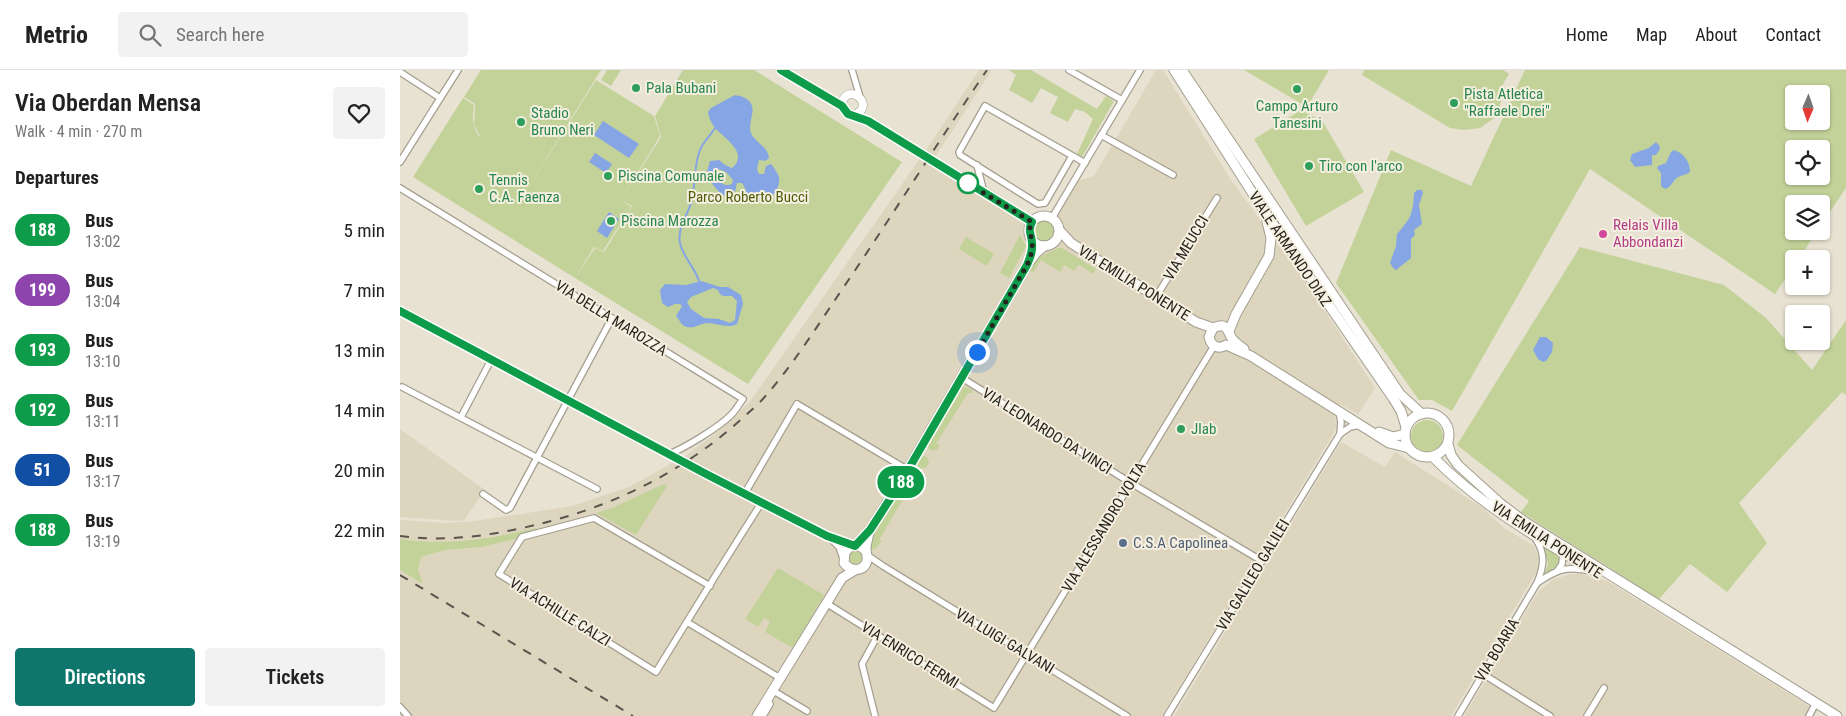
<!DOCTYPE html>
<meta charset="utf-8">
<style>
body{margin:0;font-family:"Roboto Condensed",sans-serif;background:#f2f2f2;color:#222;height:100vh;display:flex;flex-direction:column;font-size:19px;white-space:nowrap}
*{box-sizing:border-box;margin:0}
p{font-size:16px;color:#767676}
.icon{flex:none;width:28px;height:28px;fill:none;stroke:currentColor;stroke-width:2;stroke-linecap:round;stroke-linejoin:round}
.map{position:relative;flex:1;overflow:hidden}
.details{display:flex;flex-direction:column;background:#fff;width:400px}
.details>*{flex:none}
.badge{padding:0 10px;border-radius:16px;font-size:18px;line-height:32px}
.needle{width:32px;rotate:182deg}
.controls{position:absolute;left:1385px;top:15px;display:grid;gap:10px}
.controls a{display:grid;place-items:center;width:45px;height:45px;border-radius:5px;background:#fff;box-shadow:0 1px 4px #0004;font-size:25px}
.you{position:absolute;width:25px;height:25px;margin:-12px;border:4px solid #fff;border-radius:50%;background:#1a73e8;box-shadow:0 0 0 8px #1a73e833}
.map>.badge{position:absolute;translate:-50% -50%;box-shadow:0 0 0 2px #fff}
h2{padding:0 15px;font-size:19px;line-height:45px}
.round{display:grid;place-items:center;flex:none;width:52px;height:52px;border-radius:5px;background:#f2f2f2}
.overview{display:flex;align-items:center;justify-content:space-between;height:85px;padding:0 15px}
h1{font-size:24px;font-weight:600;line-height:38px}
.cta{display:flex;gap:10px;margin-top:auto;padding:10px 15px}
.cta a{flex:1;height:58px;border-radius:5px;background:#0f766e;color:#fff;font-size:20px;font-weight:600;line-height:58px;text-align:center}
.cta a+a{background:#f2f2f2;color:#222}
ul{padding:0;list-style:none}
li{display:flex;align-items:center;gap:15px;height:60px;padding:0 15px}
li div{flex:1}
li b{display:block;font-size:19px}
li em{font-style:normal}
li .badge{min-width:55px;font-weight:700;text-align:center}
header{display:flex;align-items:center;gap:30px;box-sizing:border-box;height:70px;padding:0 25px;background:#fff;border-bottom:1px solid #e0e0e0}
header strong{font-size:24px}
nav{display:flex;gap:28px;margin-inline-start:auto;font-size:18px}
.search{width:350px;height:45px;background:#f2f2f2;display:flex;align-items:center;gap:12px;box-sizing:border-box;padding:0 18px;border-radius:5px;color:#767676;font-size:19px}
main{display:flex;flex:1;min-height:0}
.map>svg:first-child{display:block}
.built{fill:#ded5bf}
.green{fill:#c3d299;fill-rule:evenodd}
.water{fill:#86a5e4;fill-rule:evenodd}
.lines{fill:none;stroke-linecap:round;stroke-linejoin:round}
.stream{stroke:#86a5e4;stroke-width:2}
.minor-casing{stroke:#a49f90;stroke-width:8}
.secondary-casing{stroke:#a49f90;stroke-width:9}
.primary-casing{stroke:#a49f90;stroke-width:11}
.minor{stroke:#fff;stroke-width:5.5}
.secondary{stroke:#fff;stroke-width:8}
.primary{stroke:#fff;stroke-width:9}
.rail{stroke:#58554d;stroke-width:2;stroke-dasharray:9 9;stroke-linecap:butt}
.line-casing{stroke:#fff;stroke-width:11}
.line{stroke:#0e9c4a;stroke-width:8}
.walk{stroke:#25231e;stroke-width:5;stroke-dasharray:0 9}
.leisure-dot{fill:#2e9e5b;stroke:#f5efe0;stroke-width:2}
.stop-dot{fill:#fff;stroke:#0e9c4a;stroke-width:2.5}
.hotel-dot{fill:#d1479c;stroke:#f5efe0;stroke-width:2}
.service-dot{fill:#5c6f8a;stroke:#f5efe0;stroke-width:2}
.labels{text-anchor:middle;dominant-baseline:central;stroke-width:4;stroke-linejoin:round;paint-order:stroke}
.leisure-label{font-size:15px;fill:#27864d;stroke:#f5efe0;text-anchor:start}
.park-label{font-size:15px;fill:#4f5e0b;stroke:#f5efe0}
.hotel-label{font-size:15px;fill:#b23c85;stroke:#f5efe0;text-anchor:start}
.street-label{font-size:15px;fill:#25231e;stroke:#f5efe0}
.service-label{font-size:15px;fill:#4e5e75;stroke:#f5efe0;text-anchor:start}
</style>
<header>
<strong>Metrio</strong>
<div class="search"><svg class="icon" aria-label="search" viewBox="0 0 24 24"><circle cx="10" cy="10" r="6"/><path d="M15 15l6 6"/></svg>Search here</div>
<nav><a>Home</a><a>Map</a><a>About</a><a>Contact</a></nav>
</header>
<main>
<section class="details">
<div class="overview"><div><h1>Via Oberdan Mensa</h1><p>Walk · 4 min · 270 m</p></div><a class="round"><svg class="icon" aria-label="heart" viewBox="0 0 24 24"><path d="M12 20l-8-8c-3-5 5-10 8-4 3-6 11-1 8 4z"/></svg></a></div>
<h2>Departures</h2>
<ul>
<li><span class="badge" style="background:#0e9c4a;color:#fff">188</span><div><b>Bus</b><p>13:02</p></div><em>5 min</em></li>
<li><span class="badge" style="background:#8e44ad;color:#fff">199</span><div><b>Bus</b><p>13:04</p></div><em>7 min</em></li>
<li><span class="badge" style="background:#0e9c4a;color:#fff">193</span><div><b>Bus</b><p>13:10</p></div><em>13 min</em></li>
<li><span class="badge" style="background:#0e9c4a;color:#fff">192</span><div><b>Bus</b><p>13:11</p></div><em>14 min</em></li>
<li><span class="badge" style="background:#114fa4;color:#fff">51</span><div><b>Bus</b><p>13:17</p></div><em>20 min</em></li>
<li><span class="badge" style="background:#0e9c4a;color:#fff">188</span><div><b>Bus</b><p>13:19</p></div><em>22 min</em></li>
</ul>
<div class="cta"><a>Directions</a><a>Tickets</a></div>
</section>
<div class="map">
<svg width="1446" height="646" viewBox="0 0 1446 646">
<rect width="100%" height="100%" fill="#e8e2d2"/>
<g class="built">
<polygon points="579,0 592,0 535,87 591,119 631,147 654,141 658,143 677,111 694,106 756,0 763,0 831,110 914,224 975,318 958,344 940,334 934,345 937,353 935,361 762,646 0,646 0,500 23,514 18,500 21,487 46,480 82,477 115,469 110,464 64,470 40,472 3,470 0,469 0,450 46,453 75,451 172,436 229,417 285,386 312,366 349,333 526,80"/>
<polygon points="0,359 85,420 64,450 55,451 0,447"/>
<polygon points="941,372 985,397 995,382 1080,436 1104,458 1134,476 1138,487 1138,499 1051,646 774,646"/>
<polygon points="1171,504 1181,504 1207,511 1417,641 1414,646 1064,646 1138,522 1154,509"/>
</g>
<g class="green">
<path d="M81 0H201L120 131 196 10 254 46 260 66 221 130 261 67 255 46 283 0H354L502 92 348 314 175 208 195 178 204 182 232 136 221 130 231 137 203 181 194 177 175 208 13 107 63 28 74 35C72 47 72 59 81 68L74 55 75 34 64 27Z"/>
<polygon points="207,0 221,0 211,16 201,10"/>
<polygon points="609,0 631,0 697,39 706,26 714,31 681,89 676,86 693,49 685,42 675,39 668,52 650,43 658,27 641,18 632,33 609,20 616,5"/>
<polygon points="844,0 929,0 907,37"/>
<polygon points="964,0 1103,0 1109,4 1102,16 1102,27 1099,39 1093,49 1080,58 1064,60 1050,58 962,5"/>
<path d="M1125 0H1446V118L1421 155V134H1394V161H1417L1399 189H1394V196L1375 224 1190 99 1052 341 1032 330H1019L936 213 991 80 1071 116ZM1394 24H1421V51H1394ZM1394 79H1421V106H1394Z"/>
<polygon points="901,40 923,52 964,122 906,156 854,69"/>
<circle cx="644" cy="161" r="11"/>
<polygon points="620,165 626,176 609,208 600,203"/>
<polygon points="566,167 594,184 587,196 559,179"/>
<polygon points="1180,177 1324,215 1366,248 1412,300 1446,250 1446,325 1442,322 1339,433 1367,473 1327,522 1290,494 1259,529 1121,442 1129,431 1057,375"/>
<polygon points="658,178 662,178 696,199 693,204 679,195 674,201 664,195 660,202 641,190 633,203 629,200 635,189"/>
<polygon points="564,316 572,320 573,323 568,323 536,374 540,375 537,380 530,380 527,376"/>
<circle cx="1027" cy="366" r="16"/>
<polygon points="521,385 527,387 529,393 526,398 521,398 479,470 482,471 475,479 470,480 470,469 474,462"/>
<polygon points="264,414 267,416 236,465 196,443 212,438"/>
<path d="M137 458 138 461 115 469 82 477 46 480 21 487 18 500 23 514 0 500V469C46 476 92 468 137 458Z"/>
<polygon points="1144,474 1160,485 1161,492 1144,506 1148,494"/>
<polygon points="458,479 463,484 463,493 454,497 447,489 451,480"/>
<polygon points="378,498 424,525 393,578 365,562 370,551 364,548 358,557 345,549"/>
</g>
<g class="water">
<path d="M335 25C340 26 346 27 350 32 357 41 347 53 351 63 355 73 368 76 369 88L365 91 359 90 357 99 359 104H364L366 96 371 94C374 98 378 103 379 108 381 121 367 136 354 130 347 126 346 119 342 113H337C336 116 336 119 335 121 327 139 310 110 306 105L310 91 319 90 325 95 332 98C349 84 326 69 317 60 312 55 309 49 308 42L311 38ZM318 99 326 102 333 110 332 114C322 118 317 109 316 101Z"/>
<polygon points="203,51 239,74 229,88 194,65"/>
<polygon points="1256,72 1259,75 1260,79 1256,85 1252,85 1252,95 1235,97 1230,90 1232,84 1249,78"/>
<path d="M1274 80C1284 83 1290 92 1290 102 1286 105 1282 105 1278 107 1272 111 1272 117 1265 119L1261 116V103L1257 98 1258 96 1266 93 1271 82Z"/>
<polygon points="195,83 212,94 206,103 189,92"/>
<path d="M1017 120H1022L1023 123 1019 135 1022 154 1014 160 1015 165 1011 169V188L996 200 994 199 990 193 996 176 997 164C1011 148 1013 144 1014 123Z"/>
<polygon points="209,142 219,149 207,168 197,161"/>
<path d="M301 211 320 217H328L341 225 343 234 337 254C327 259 318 253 306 253 300 254 293 259 287 257 281 256 280 250 276 246L282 236 280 234H275L268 237 262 233 260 220 265 214 286 215ZM313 218 318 220 320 224 323 226H332L337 231 335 250 330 253 319 249 304 248 291 239 287 232 291 227Z"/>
<polygon points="1140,267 1146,267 1153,273 1152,282 1146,291 1143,292 1138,289 1133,280"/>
</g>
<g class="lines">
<path class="stream" d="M299 211C295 198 283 187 280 173 277 159 287 146 291 133 296 116 293 98 300 80 303 72 311 65 315 58"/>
<defs>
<g id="minor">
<polyline points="452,0 460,27"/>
<polyline points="669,0 722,30"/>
<polyline points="0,2 40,28"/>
<polyline points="701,65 773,105"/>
<polyline points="672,86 645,133 638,134 560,85 559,82 585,36 685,93"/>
<polyline points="0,92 58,0"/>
<polyline points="577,95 584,123"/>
<path d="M0 118 343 329C339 334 336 340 331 345 319 357 285 378 269 384"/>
<polyline points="652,148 740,0"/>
<polyline points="756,227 817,128"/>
<polyline points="0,241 308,405 427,466 454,476"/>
<polyline points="562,308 731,413 862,491"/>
<polyline points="2,317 197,419"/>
<polyline points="939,342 941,352 940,364"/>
<polyline points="61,347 91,290"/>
<polyline points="345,423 397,334 508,400"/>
<polyline points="83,424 106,440 110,438 212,248"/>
<polyline points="431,469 439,477 443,488"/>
<polyline points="467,485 483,496 727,646"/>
<polyline points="1157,501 1162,494 1163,482"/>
<path d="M1137 513C1160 497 1168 496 1195 502"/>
<path d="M310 516 194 448 122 467 99 504 256 602C291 545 326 488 362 432"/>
<polyline points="426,533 594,638 814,276"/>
<polyline points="287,552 380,608"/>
<polyline points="1083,604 1150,646"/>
<polyline points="372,620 407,641"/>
<polyline points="0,637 8,646"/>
<polyline points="363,646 370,634 367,629"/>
<polyline points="475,646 462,594 478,565"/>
<polyline points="767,646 940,364 950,357 960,355"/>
<path d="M1058 646 1137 513C1144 496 1146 484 1135 468"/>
<polyline points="1187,646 1204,618"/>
<polyline points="1409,646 1416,633"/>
</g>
<g id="secondary">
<polyline points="381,0 442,36 448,43 468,51 632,152"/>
<path d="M442 36C444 9 479 35 454 45"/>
</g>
<g id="primary">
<polyline points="774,0 862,138 993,328 1001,341 1006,357"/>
<polyline points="782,0 1000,324 1022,344"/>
<circle cx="644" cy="161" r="15"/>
<path d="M660 161 671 173 796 252 813 258C826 252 827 259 831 267 834 272 840 276 844 279"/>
<path d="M813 258 809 267C811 276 818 280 826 275L851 286 989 373 1009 378"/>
<polyline points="829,261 836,244 869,186 871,168 867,152"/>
<circle cx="1027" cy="365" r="22"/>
<polyline points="979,362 993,367 1005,364"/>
<polyline points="1048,374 1051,385 1058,395 1101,434 1125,452 1437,646"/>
<path d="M1033 387C1078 433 1135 467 1191 499"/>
<polyline points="455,476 470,460 501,411 627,195 636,183 644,176"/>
<path d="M466 481 460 476H451L445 482 444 493C450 501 463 503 467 491 468 487 466 483 466 479 466 474 468 468 469 463"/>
<polyline points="357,646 442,508 455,500"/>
</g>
</defs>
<use href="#minor" class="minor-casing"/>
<use href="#secondary" class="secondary-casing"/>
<use href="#primary" class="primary-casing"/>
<use href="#minor" class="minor"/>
<use href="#secondary" class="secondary"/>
<use href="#primary" class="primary"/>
<g class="rail">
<path d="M0 466C50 473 102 464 151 451 219 433 284 400 337 353 345 346 353 339 361 331 391 298 416 258 441 221 491 148 537 73 587 0"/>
<polyline points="0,505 233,646"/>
</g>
</g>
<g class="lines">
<defs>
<path id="line" d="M0 241 308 405 427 466 455 476 470 460 501 412 627 195C630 188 633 181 632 173 632 165 627 161 632 152L468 51 448 44 442 36 381 0"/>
</defs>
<use href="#line" class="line-casing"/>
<use href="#line" class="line"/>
<path class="walk" d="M568 113 564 111 632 152C627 161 632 165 632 173 633 181 630 188 627 195L577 282"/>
</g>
<g class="leisure-dot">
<circle cx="236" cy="18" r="5"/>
<circle cx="897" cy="19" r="5"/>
<circle cx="1054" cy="33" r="5"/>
<circle cx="121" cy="52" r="5"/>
<circle cx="909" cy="96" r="5"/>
<circle cx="208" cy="106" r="5"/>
<circle cx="79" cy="119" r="5"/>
<circle cx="211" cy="151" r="5"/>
<circle cx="781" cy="359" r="5"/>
</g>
<circle class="stop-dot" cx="568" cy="113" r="10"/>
<circle class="hotel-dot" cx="1203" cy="164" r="5"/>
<circle class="service-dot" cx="723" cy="473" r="5"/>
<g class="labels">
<g class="leisure-label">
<text x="246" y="18">Pala Bubani</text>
<text x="1064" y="24">Pista Atletica<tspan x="1064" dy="17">"Raffaele Drei"</tspan></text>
<text x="897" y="36" text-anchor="middle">Campo Arturo<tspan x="897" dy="17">Tanesini</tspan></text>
<text x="131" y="43">Stadio<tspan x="131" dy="17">Bruno Neri</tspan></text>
<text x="919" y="96">Tiro con l'arco</text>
<text x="218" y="106">Piscina Comunale</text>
<text x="89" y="110">Tennis<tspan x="89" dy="17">C.A. Faenza</tspan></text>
<text x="221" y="151">Piscina Marozza</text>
<text x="791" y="359">Jlab</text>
</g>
<g class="park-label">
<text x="348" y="127">Parco Roberto Bucci</text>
</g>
<g class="hotel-label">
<text x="1213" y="155">Relais Villa<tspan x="1213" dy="17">Abbondanzi</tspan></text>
</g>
<g class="street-label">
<text transform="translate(786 178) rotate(-59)">VIA MEUCCI</text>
<text transform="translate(890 179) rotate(56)">VIALE ARMANDO DIAZ</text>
<text transform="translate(734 213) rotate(32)">VIA EMILIA PONENTE</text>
<text transform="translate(211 248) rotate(32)">VIA DELLA MAROZZA</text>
<text transform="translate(647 361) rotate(32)">VIA LEONARDO DA VINCI</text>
<text transform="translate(704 457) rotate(-59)">VIA ALESSANDRO VOLTA</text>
<text transform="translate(1147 470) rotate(33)">VIA EMILIA PONENTE</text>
<text transform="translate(853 505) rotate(-59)">VIA GALILEO GALILEI</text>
<text transform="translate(160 542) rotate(32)">VIA ACHILLE CALZI</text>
<text transform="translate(605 571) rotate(31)">VIA LUIGI GALVANI</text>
<text transform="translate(1097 580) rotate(-59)">VIA BOARIA</text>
<text transform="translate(510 585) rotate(32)">VIA ENRICO FERMI</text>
</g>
<g class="service-label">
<text x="733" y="473">C.S.A Capolinea</text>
</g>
</g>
</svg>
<div class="controls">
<a><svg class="needle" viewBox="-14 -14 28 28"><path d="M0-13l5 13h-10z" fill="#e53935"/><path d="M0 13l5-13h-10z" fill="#767676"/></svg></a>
<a><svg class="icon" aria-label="locate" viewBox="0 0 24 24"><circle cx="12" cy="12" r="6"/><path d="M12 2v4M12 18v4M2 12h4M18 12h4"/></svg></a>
<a><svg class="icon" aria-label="layers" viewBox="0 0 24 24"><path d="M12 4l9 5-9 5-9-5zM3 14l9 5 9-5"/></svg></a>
<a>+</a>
<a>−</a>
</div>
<div class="you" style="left:577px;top:282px"></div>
<b class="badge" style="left:501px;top:412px;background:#0e9c4a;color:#fff">188</b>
</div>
</main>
